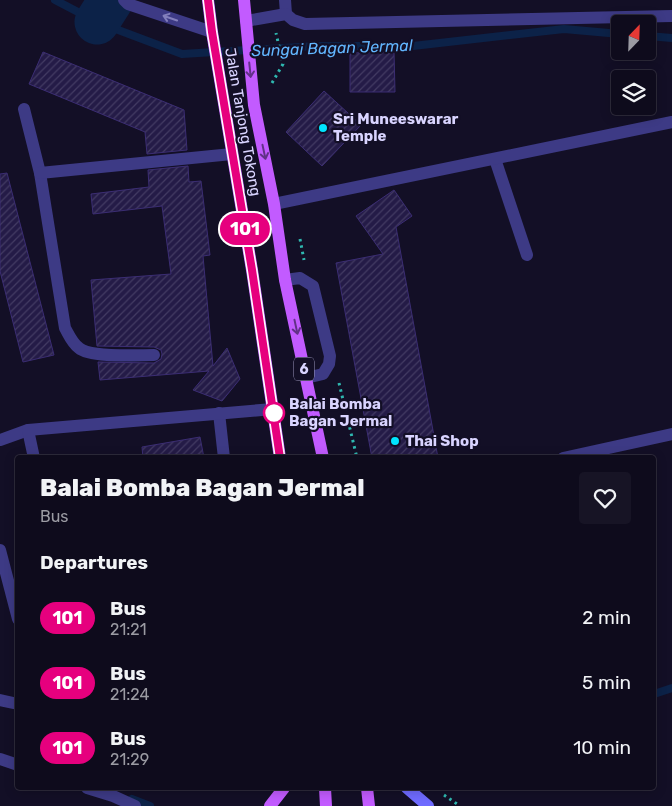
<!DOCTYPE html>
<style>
body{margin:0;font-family:Rubik,sans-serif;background:#171425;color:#f1f3f6;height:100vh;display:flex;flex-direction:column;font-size:19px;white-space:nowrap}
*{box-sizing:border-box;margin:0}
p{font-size:16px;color:#9b9ba3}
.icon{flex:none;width:28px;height:28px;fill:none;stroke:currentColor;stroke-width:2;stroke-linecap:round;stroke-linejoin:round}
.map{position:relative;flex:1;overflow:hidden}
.side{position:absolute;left:15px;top:455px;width:641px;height:335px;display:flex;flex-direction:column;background:#0e0b1c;border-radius:5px;box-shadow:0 2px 12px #0003,0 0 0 1px #2e2b3b}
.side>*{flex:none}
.badge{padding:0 10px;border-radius:16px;font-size:18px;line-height:32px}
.needle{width:32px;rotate:23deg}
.controls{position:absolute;left:611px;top:15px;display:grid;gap:10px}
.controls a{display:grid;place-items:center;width:45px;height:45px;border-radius:5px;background:#0e0b1c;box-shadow:0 2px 12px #0003,0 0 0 1px #2e2b3b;font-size:25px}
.map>.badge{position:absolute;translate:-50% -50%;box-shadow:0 0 0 2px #fff}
h2{padding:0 25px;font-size:19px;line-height:45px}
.round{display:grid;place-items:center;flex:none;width:52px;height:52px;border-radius:5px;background:#171425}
.head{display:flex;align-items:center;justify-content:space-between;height:85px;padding:0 25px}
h1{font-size:24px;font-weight:800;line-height:38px}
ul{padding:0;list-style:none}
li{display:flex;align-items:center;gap:15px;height:65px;padding:0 25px}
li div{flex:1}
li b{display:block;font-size:19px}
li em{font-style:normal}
li .badge{min-width:55px;font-weight:700;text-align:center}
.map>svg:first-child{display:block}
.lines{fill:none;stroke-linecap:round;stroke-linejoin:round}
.stream{stroke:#0c2248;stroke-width:8}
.river{stroke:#0c2248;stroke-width:45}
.building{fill:url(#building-hatch);stroke:#3b2d73}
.path{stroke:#2fb8b0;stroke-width:3;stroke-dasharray:2.5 4;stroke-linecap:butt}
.lane{stroke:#3d3a85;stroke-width:12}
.street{stroke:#3d3a85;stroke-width:12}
.secondary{stroke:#6f6bff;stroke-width:12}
.primary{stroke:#c25bff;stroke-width:12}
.oneway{stroke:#837fbc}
.oneway2{stroke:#623188}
.line-casing{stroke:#fff;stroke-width:11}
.line{stroke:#e6007e;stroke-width:8}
.poi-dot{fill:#00e5ff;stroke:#130f26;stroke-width:2}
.stop-dot{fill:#fff;stroke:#e6007e;stroke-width:2.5}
.labels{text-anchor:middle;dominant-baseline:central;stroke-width:4.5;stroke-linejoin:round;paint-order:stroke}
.shield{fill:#130f26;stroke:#9e99be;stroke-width:1}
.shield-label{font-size:14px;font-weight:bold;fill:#d9d4ff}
.poi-label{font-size:15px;font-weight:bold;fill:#d9d4ff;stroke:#130f26;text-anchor:start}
.street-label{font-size:15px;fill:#d9d4ff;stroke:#130f26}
.stop-label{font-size:15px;font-weight:bold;fill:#d9d4ff;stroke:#130f26;text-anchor:start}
.water-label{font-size:16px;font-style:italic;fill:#62b6ff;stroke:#130f26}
</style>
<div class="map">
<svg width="672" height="806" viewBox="0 0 672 806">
<defs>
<pattern id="building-hatch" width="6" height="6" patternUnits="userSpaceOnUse" patternTransform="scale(1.25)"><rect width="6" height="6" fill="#241b47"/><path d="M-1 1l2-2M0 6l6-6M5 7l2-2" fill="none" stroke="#433b63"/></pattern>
</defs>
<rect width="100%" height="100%" fill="#130f26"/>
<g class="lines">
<g class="stream">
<polyline points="55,0 97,22 182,54 317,46 413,46 564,29 620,34"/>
<polyline points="648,36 672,38"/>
<polyline points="654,694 672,688"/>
<polyline points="132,799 150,806"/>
</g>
<polyline class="river" points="97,22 111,0"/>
</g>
<g class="building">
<polygon points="43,52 184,110 187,150 147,154 145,132 29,84"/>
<polygon points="394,52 395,92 350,92 350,53"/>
<polygon points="324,91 361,125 322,166 286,132"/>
<polygon points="188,166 189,182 201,181 210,255 203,256 213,366 227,348 240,379 222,401 193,390 209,371 100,380 98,362 154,363 161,359 162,354 161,350 154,347 97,346 91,280 171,274 162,206 93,214 91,194 149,187 148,170"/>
<polygon points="7,173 54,355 23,362 0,271 0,174"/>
<polygon points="394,190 412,216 396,227 438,458 372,458 336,263 383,254 356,216"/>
<polygon points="200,437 204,458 143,458 142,447"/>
</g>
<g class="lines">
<g class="path">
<polyline points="272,83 283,64 276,33"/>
<polyline points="300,239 304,260"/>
<polyline points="339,383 357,458"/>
<polyline points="444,795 460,806"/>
</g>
<g class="lane">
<polyline points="285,0 286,14"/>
<polyline points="246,21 286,14 293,20 305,24 672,16"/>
<path d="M24 109 40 173 65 328C69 335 72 343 79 348 90 358 137 355 154 355"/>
<polyline points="40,173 232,154"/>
<polyline points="285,280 300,278 313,286 330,356 329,364 323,374 306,378"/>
<polyline points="0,440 28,430"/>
<polyline points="0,550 18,619"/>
<polyline points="0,700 18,704"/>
<polyline points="0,759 18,765"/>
<polyline points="87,788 113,796 135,806"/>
</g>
<g class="street">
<polyline points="124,0 128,4 212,32"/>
<polyline points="495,159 527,255"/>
<polyline points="274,204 672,122"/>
<polyline points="219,413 224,458"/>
<polyline points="34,458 28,430 273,409"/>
<polyline points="563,458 672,434"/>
</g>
<polyline class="secondary" points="407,788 428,806"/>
<g class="primary">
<polyline points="208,0 212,32 252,270 280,458"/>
<polyline points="244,0 254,105 274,204 285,280 323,458"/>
<polyline points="325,788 326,806"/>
<polyline points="367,788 369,806"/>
<polyline points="270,806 284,788"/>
</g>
</g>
<defs><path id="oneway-shaft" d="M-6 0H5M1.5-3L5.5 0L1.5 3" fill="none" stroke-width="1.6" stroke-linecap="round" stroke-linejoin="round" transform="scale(1.25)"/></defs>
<use class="oneway" href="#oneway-shaft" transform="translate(170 18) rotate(-161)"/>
<g class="oneway2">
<use href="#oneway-shaft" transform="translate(250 70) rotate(84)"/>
<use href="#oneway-shaft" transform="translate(264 152) rotate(78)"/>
<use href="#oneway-shaft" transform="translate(296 327) rotate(78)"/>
</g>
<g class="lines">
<defs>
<polyline id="line" points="208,0 212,32 252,270 280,458"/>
</defs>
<use href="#line" class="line-casing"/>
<use href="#line" class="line"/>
</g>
<g class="poi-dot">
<circle cx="323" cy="128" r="5"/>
<circle cx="395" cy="441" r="5"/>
</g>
<circle class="stop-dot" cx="274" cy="413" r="10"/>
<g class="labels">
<rect class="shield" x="294" y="357.5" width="20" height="23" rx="4"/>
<g class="shield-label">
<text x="304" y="369">6</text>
</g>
<g class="poi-label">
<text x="333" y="119">Sri Muneeswarar<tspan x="333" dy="17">Temple</tspan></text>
<text x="405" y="441">Thai Shop</text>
</g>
<g class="street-label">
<text transform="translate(243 122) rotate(80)">Jalan Tanjong Tokong</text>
</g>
<g class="stop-label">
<text x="289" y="404">Balai Bomba<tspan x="289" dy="17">Bagan Jermal</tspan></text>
</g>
<g class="water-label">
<text transform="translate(332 48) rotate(-2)">Sungai Bagan Jermal</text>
</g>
</g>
</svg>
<div class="controls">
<a><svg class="needle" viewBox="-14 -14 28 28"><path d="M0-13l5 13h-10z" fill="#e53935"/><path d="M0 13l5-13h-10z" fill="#9b9ba3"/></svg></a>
<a><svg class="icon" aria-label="layers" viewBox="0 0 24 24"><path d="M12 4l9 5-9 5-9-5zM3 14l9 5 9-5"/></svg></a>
</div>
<b class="badge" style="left:245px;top:229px;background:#e6007e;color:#fff">101</b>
<section class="side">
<div class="head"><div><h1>Balai Bomba Bagan Jermal</h1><p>Bus</p></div><a class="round"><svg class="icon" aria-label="heart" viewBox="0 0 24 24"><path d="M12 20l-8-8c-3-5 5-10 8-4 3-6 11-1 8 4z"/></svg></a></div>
<h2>Departures</h2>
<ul>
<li><span class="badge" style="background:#e6007e;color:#fff">101</span><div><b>Bus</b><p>21:21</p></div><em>2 min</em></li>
<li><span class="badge" style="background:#e6007e;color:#fff">101</span><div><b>Bus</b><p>21:24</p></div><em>5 min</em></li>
<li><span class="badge" style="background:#e6007e;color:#fff">101</span><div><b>Bus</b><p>21:29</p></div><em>10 min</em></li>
</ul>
</section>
</div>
